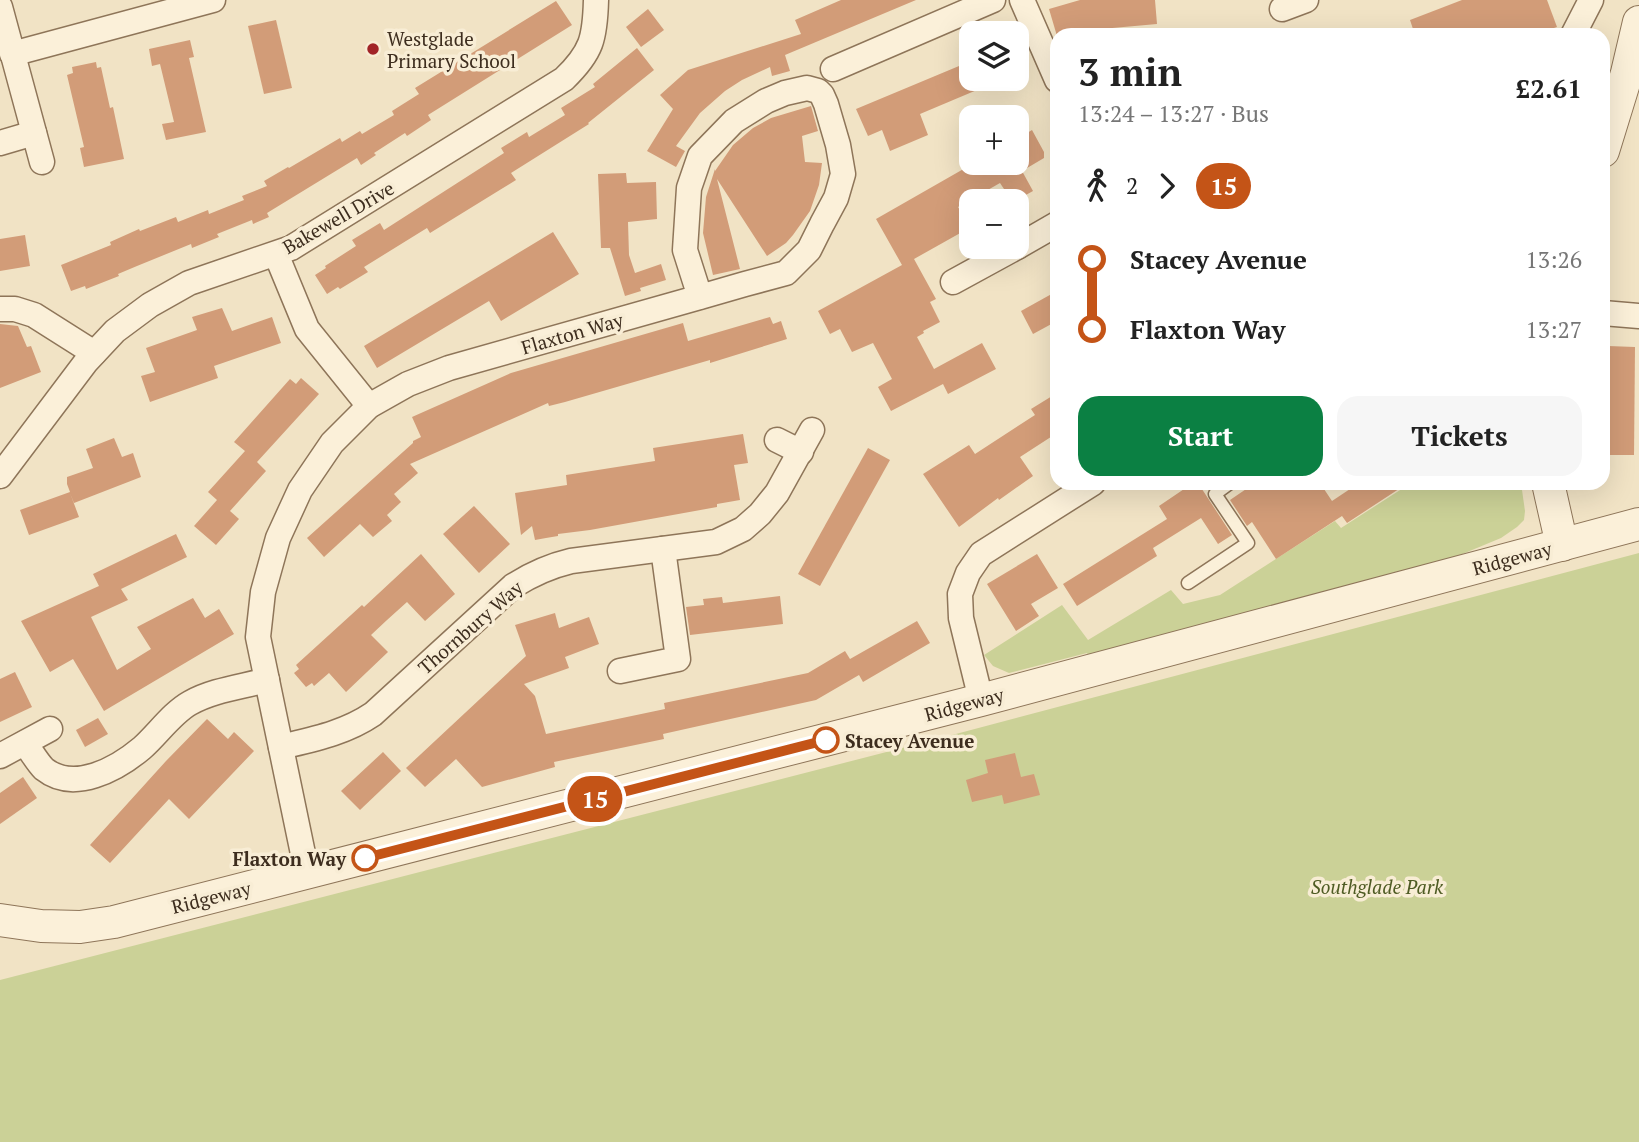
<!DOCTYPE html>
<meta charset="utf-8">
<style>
body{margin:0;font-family:"PT Serif",serif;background:#f6f6f6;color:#222;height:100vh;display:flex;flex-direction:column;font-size:26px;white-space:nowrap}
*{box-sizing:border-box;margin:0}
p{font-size:23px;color:#767676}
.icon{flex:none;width:38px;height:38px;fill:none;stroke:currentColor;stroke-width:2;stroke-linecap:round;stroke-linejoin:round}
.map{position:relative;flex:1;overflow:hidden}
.details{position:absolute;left:1050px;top:28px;width:560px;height:462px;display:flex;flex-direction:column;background:#fff;border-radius:21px;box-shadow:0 7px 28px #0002}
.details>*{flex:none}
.badge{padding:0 14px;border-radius:23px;font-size:24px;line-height:46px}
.buttons{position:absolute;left:959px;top:21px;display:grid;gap:14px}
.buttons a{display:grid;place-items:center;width:70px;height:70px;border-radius:14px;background:#fff;box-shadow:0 7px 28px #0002;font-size:35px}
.map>.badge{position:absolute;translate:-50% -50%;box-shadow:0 0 0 4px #fff}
.legs{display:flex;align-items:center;gap:10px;height:77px;padding:0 28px;font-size:23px}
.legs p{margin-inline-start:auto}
.headline{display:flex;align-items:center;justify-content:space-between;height:119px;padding:0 28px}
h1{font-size:38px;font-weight:700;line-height:52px}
.primary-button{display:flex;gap:14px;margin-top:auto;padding:14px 28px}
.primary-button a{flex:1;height:80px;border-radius:21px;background:#0b8043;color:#fff;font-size:28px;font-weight:700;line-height:80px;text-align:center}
.primary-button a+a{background:#f6f6f6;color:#222}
ul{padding:0 28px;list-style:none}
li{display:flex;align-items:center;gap:24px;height:70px;font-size:26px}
li i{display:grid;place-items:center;width:10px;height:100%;margin:0 9px;background:currentColor}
li i::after{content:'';width:18px;height:18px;margin:-9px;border:5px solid;border-radius:50%;background:#fff}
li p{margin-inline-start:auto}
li:first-child i{background:linear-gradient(#0000 50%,currentColor 0)}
li:last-child i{background:linear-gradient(currentColor 50%,#0000 0)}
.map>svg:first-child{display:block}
.green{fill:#cbd197}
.building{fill:#d29c78}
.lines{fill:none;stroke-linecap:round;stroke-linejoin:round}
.service-casing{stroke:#8e7559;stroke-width:15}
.minor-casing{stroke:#8e7559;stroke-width:27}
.tertiary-casing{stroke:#8e7559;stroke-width:34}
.service{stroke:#fbf0d9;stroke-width:12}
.minor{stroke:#fbf0d9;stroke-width:24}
.tertiary{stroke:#fbf0d9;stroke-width:32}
.line-1-casing{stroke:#fff;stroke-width:16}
.line-1{stroke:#c45417;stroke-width:10}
.poi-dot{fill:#a12427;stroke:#f8edd5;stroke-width:2.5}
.stop-1-dot{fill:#fff;stroke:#c45417;stroke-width:3.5}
.labels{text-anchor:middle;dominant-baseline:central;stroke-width:7;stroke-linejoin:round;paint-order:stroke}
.poi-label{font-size:19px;fill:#3d2d1e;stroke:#f8edd5;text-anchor:start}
.street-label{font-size:19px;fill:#3d2d1e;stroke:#f8edd5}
.stop-label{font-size:19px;font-weight:bold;fill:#3d2d1e;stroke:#f8edd5;text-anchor:start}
.park-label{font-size:19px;font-style:italic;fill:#4e5b23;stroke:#f8edd5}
</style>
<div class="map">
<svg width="1639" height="1142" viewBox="0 0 1639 1142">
<rect width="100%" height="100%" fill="#f1e3c5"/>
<g class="green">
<polygon points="1411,483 1521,483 1525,511 1524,520 1517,527 1501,538 1460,555 1307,605 1090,662 1087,653 1009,673 993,666 984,655 1062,605 1088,640 1171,590 1183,604 1220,595 1335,521 1341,528"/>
<polygon points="1639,553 1639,1142 0,1142 0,980 937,739"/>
</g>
<g class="building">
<polygon points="841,0 916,0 785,55 790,71 772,76 770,67 742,80 725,91 700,113 676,146 685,151 676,167 647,151 673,109 660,95 688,70 801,34 795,20"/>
<polygon points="1080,0 1155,0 1157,24 1079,31 1057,36 1049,9"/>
<polygon points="1462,0 1547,0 1557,27 1533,35 1415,35 1410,20"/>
<polygon points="556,1 572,25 428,115 431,120 407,136 405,133 374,153 376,155 361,165 357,158 267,213 269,217 253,224 252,220 217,234 219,237 192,248 191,244 137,266 118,274 119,276 86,289 85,286 71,291 61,265 111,245 110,242 139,229 140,231 176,217 178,222 208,210 209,214 244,200 242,196 267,186 264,181 288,167 289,168 340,138 342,142 360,131 362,134 394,115 392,111 419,94 415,88"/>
<polygon points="648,9 664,30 641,47 626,27"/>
<polygon points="276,20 292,88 264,94 248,26"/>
<polygon points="190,40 194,57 189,58 206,132 166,140 162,124 174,122 160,64 152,66 149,49"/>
<polygon points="637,48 654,70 588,123 589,124 511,173 516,180 503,188 430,233 427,228 364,267 368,272 340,289 338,287 327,294 315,275 326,268 325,266 356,246 352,240 380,223 384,230 504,153 501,148 527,132 529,137 565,115 561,108 595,87 593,84"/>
<polygon points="971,61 971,79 1003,79 920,114 928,135 890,151 882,130 868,136 856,109"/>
<polygon points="96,62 97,68 101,67 110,108 113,107 124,159 84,167 80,148 84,147 67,75 73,73 72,67"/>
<polygon points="811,106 818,131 802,136 805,162 822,163 819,185 810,211 793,235 786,243 767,256 717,179 740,269 713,275 703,233 706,197 715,169 715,171 733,145 753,128 771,118"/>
<polygon points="1032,130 1044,152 1044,158 1022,171 1033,191 1015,201 1012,201 1000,183 958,207 971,227 914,259 936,299 930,302 940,322 923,331 924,333 917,337 934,369 982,343 996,369 948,394 943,384 891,411 878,387 892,379 873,343 852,352 840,329 830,334 818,311 902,265 876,219 974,163 1017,163 1017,139"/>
<polygon points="626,173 627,183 656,182 657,219 628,222 629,255 635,273 661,264 666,280 640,288 641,291 625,296 610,248 601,248 598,174"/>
<polygon points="553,232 579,274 501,321 489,301 377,368 364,346"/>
<polygon points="25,235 30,266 0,271 0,239"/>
<polygon points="1057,291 1057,321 1033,334 1021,311"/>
<polygon points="222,308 232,331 272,317 281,343 214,366 218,378 150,402 141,376 155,372 146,348 197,330 192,317"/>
<polygon points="770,317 773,324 781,321 787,339 710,363 710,360 565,402 549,406 548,403 410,464 418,473 394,494 401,502 387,515 392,521 373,537 360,524 324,557 307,538 413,443 413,441 421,437 412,417 511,373 683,323 688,341"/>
<polygon points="0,324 18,326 27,347 31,346 41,372 0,388"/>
<polygon points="1608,346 1635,347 1634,455 1607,455"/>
<polygon points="301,378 319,394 257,462 266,471 230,511 239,519 216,545 194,526 217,500 208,492 245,451 234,442 290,379 296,384"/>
<polygon points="1057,393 1057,433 1020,457 1033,476 999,500 998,498 959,527 923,474 969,445 975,454 1035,415 1031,409"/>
<polygon points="743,434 748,463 734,465 740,500 717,504 717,507 590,530 558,534 558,536 546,538 535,540 532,526 521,535 515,493 567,485 566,475 655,461 653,448"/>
<polygon points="114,438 122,457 133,453 141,477 74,503 70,493 79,517 29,535 20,510 70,492 67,484 67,477 93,468 86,449"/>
<polygon points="868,448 890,460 820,586 798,574"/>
<polygon points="1193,483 1198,483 1232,535 1218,544 1201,518 1153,548 1157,556 1077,606 1063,584 1167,519 1159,506"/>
<polygon points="1255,483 1320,483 1332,501 1359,483 1408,483 1347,523 1342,516 1276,559 1252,522 1247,526 1230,500"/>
<polygon points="474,506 510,544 479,573 443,534"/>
<polygon points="176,534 187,557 121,589 128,600 91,617 117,670 151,649 137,627 193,598 205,618 219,609 234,634 104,711 73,659 50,672 21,621 99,586 93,574"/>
<polygon points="421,554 455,594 425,621 407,602 387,620 371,635 388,652 346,692 329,673 314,686 312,683 306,687 294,673 299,669 296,665 362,605 364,607"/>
<polygon points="1037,554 1058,588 1031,604 1039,616 1016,631 987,584"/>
<polygon points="780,596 783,624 690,635 686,607 704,605 703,599 722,597 723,603"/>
<polygon points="555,613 559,628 589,617 599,644 565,657 569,668 524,684 535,696 546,734 665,709 664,703 808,673 845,651 850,659 917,621 930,643 863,682 859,675 816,700 663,734 664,739 554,762 555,767 482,787 456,759 425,787 406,768 526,656 515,625"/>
<polygon points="15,672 32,707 0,722 0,679"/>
<polygon points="98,718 108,734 85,747 76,730"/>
<polygon points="207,719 228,739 234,732 254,751 189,819 169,799 110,863 90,845 166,761"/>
<polygon points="383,752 401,771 360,810 341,791"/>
<polygon points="1015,753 1021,777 1034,774 1040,795 1004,804 1002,795 972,802 966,780 988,773 985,760"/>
<polygon points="23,777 37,798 0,824 0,793"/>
</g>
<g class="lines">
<defs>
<polyline id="service" points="1188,583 1248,543 1215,494 1230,483"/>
<g id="minor">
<polyline points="1022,0 1057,80"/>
<polyline points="0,7 42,162"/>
<polyline points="1282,9 1306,0"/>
<polyline points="1573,35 1591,0"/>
<polyline points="12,54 213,0"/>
<polyline points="833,69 993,0"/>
<polyline points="0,143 34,133"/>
<polyline points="1017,247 1057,224"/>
<polyline points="276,254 307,329 369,406"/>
<polyline points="953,282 1017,247"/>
<polyline points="0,309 15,309 34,315 94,353"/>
<polyline points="1603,313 1639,316"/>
<polyline points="777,440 801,452"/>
<path d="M0 476 86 362 115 331 150 305 189 283 291 248 564 79C592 52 595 38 596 0"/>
<polyline points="620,671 678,659 663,549"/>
<polyline points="981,700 961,618 960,594 968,573 981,554 1093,483"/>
<path d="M25 743C31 751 37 762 44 769 74 793 117 769 142 748 157 735 172 713 190 703 213 690 241 687 267 680"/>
<path d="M281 747C314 739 345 733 373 714L513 586C532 574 550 566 571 561L716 542 743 529 760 514 777 493 812 430"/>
<polyline points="0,756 50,729"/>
<polyline points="307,873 258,637 263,592 278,538 300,490 332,443 369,406 408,384 449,368 700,297 745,284 786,273 809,250 822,224 836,198 843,174 838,145 826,104 822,95 818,91 807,88 785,93 766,101 734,121 700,156 689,188 685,250 700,297"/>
</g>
<g id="tertiary">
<polyline points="1603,151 1627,73 1639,22"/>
<polyline points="1548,483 1562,545"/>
<polyline points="0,920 41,926 80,927 114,922 981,700 1639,524"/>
</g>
</defs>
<use href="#service" class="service-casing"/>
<use href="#minor" class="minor-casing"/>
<use href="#tertiary" class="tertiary-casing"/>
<use href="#service" class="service"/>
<use href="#minor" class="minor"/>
<use href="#tertiary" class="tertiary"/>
</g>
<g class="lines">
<defs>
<polyline id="line-1" points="365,858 826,740"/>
</defs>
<use href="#line-1" class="line-1-casing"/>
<use href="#line-1" class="line-1"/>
</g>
<circle class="poi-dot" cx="373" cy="49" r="7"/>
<g class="stop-1-dot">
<circle cx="826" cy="740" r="12"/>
<circle cx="365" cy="858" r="12"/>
</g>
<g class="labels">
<g class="poi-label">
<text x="387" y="38">Westglade<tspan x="387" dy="22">Primary School</tspan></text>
</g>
<g class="street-label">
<text transform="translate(338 217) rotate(-30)">Bakewell Drive</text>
<text transform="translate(572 333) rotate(-16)">Flaxton Way</text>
<text transform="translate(1512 558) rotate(-15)">Ridgeway</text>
<text transform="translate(470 627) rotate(-41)">Thornbury Way</text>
<text transform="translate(964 704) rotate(-15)">Ridgeway</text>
<text transform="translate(211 897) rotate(-14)">Ridgeway</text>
</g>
<g class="stop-label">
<text x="845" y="740">Stacey Avenue</text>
<text x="346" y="858" text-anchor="end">Flaxton Way</text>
</g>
<g class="park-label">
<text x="1377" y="886">Southglade Park</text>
</g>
</g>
</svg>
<div class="buttons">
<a><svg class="icon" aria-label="layers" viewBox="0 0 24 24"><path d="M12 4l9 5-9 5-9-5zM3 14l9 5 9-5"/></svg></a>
<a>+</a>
<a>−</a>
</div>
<b class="badge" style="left:595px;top:799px;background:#c45417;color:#fff">15</b>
<section class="details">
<div class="headline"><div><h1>3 min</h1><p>13:24 – 13:27 · Bus</p></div><b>£2.61</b></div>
<div class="legs"><svg class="icon" aria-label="walk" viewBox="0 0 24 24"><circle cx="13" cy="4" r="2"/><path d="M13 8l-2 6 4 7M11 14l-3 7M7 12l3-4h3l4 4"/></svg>2<svg class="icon" aria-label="forward" viewBox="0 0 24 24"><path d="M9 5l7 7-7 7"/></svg><b class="badge" style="background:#c45417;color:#fff">15</b></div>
<ul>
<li><i style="color:#c45417"></i><b>Stacey Avenue</b><p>13:26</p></li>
<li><i style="color:#c45417"></i><b>Flaxton Way</b><p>13:27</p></li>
</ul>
<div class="primary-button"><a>Start</a><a>Tickets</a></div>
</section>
</div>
